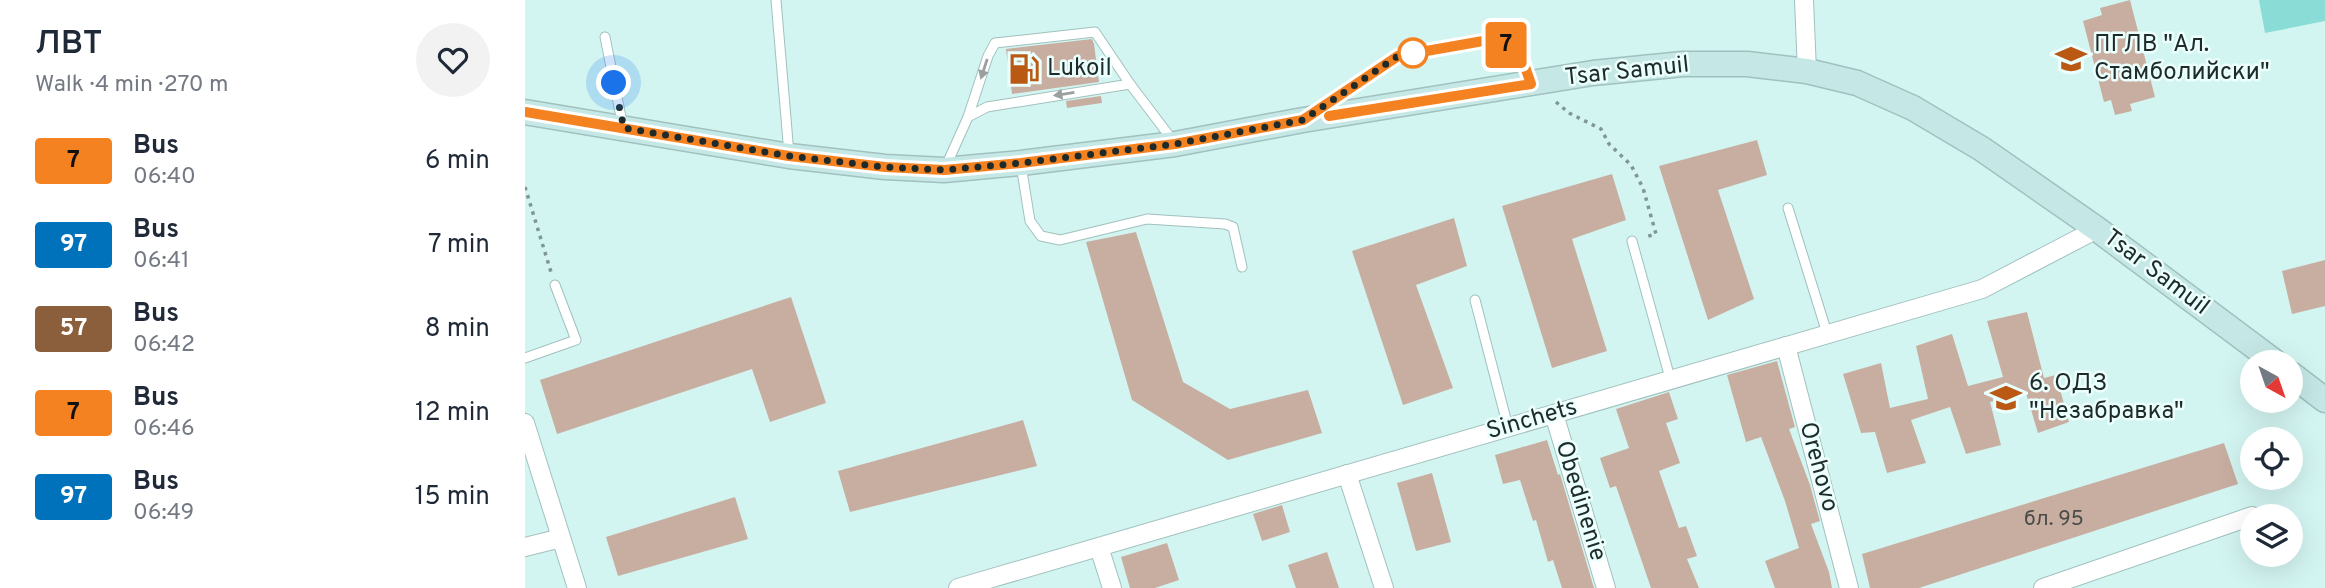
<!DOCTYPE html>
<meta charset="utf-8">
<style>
body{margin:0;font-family:Overpass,sans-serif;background:#f2f2f3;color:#1f2937;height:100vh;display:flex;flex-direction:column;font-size:26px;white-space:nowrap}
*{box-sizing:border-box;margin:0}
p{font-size:23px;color:#747a83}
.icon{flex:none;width:38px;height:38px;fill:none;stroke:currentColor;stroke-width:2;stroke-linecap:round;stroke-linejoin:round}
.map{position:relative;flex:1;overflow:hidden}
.drawer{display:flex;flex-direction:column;background:#fff;width:525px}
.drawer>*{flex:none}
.badge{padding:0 14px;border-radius:5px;font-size:24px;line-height:46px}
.needle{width:46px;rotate:140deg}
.controls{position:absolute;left:1715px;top:350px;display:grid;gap:14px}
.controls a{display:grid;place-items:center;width:63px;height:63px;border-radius:50%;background:#fff;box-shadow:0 7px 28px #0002;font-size:35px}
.you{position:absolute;width:35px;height:35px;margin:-18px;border:5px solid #fff;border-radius:50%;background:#1a73e8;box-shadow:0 0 0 10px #1a73e833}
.map>.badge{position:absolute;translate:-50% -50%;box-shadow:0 0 0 4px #fff}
.round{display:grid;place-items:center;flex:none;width:74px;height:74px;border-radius:37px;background:#f2f2f3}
.headline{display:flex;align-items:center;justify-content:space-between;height:119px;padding:0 35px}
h1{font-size:33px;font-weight:600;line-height:52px}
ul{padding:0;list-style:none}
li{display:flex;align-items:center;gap:21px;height:84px;padding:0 35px}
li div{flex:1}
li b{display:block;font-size:26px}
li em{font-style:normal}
li .badge{min-width:77px;font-weight:700;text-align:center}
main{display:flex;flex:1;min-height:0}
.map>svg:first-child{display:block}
.green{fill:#8addd7}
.building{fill:#c8aea1}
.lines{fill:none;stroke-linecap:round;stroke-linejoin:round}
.lane-casing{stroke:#a0c1be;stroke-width:11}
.street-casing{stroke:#a0c1be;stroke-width:20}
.secondary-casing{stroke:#a0c1be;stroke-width:27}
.path{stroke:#7f9694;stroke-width:3.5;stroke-dasharray:3.5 5;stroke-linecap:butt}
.lane{stroke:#fff;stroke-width:9}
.street{stroke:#fff;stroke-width:18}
.secondary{stroke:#c5e8e6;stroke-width:24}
.oneway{fill:#9aa09f}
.line-casing{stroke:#fff;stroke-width:16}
.line{stroke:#f58220;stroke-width:10}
.walk{stroke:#1f2b2a;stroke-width:7;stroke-dasharray:0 12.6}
.stop-dot{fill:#fff;stroke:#f58220;stroke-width:3.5}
.labels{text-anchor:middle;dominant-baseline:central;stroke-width:5;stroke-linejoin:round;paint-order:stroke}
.number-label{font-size:21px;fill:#494c48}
.poi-label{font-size:24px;fill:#1f2b2a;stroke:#ebfffd;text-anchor:start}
.street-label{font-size:24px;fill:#1f2b2a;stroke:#ebfffd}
</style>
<main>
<section class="drawer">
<div class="headline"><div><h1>ЛВТ</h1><p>Walk · 4 min · 270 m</p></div><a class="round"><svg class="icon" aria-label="heart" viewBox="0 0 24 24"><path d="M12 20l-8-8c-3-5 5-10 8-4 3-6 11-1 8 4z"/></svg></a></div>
<ul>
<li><span class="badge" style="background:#f58220;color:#111">7</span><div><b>Bus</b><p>06:40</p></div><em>6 min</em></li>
<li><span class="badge" style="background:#0072bc;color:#fff">97</span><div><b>Bus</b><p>06:41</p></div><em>7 min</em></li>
<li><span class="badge" style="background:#8b5e3c;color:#fff">57</span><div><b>Bus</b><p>06:42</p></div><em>8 min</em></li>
<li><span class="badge" style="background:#f58220;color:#111">7</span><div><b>Bus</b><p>06:46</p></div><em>12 min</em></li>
<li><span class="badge" style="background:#0072bc;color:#fff">97</span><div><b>Bus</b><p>06:49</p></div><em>15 min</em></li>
</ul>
</section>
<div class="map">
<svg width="1800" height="588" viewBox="0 0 1800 588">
<rect width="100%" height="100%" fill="#d3f5f2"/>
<polygon class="green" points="1734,0 1800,0 1800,21 1740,33"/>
<g class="building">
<polygon points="1605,0 1630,97 1605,104 1607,111 1590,115 1586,100 1579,102 1558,21 1577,15 1575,8"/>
<polygon points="567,39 569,44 574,82 487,94 481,49"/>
<polygon points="576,96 577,103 542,108 541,101"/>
<polygon points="1232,140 1242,175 1193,190 1229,299 1183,320 1134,166"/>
<polygon points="1087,174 1101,220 1047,239 1082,351 1027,368 977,206"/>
<polygon points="929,218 942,266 891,285 928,388 878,405 827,251"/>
<polygon points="611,232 658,382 705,409 783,390 797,433 703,460 607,400 561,242"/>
<polygon points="1800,260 1800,306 1767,314 1757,271"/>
<polygon points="266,297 301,403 245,422 227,369 32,434 15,380"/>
<polygon points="1502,312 1519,378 1531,375 1544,422 1513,433 1501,393 1465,402 1476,445 1441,454 1425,407 1386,420 1401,463 1362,473 1350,432 1336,433 1318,374 1356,363 1365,408 1403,399 1391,346 1427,334 1443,386 1478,377 1462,321"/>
<polygon points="1252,361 1270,427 1264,429 1285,485 1295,521 1286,524 1304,572 1307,588 1250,588 1240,561 1274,548 1260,501 1236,437 1221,442 1202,375"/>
<polygon points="1144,392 1153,419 1141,423 1155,463 1134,471 1154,528 1161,526 1172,556 1162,559 1174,588 1126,588 1091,486 1085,488 1075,458 1104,448 1091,409"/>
<polygon points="498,420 512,466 325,512 313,471"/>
<polygon points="1022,440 1033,475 1035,474 1069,588 1037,588 1028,560 1023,562 1011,520 1008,521 995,480 978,484 970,455"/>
<polygon points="1699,443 1713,484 1394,588 1345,588 1337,554"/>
<polygon points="907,473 926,542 891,551 872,483"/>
<polygon points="210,497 223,539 93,576 81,537"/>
<polygon points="757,505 765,532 737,541 728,514"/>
<polygon points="642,543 654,580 630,588 605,588 596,557"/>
<polygon points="802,552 814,588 771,588 763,565"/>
</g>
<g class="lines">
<defs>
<g id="lane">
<polyline points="251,0 264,154"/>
<polyline points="80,37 98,127"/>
<polyline points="793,109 873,56 958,41 983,45 998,61 1005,83"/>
<polyline points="443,117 463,56 470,43 570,32 605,84"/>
<polyline points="496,165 505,221 516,236 535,240 622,219 700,224 708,227 717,267"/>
<polyline points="421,166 443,117 462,107 605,84 649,142"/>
<polyline points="1263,208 1302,333"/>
<polyline points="1107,241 1145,378"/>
<polyline points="950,300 983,427"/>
<polyline points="0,358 51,340 30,285"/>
</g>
<g id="street">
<polyline points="1279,0 1282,71"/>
<polyline points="1261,346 1324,588"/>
<polyline points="1029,414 1081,588"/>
<polyline points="0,423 52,588"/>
<polyline points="822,474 859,588"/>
<polyline points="0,547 36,538"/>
<polyline points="574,547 587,588"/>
<polyline points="433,588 1457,289 1572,229"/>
<polyline points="1518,588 1727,516"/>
</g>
<g id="secondary">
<polyline points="0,112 264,156 360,167 419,170 496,163 650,144 778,120 1068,73 1158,64 1222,64 1282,71 1332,83 1388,108 1457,149 1572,229 1750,362"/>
<polyline points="1766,374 1800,400"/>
</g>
</defs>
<use href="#lane" class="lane-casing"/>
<use href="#street" class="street-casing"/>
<use href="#secondary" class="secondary-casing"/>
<g class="path">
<polyline points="1031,102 1044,113 1076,129 1084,144 1106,165 1118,188 1131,234 1120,237"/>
<polyline points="0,187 26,272"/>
</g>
<use href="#lane" class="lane"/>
<use href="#street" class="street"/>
<use href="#secondary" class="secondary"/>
</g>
<defs><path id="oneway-solid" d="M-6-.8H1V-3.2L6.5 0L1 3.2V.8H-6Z" transform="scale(1.75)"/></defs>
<g class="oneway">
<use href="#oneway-solid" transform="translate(459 69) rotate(108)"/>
<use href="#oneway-solid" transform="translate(539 94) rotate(171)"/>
</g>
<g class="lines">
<defs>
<polyline id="line" points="0,112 264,156 360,167 419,170 496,163 650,144 778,120 873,56 958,41 983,45 998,61 1006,84 804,116"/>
</defs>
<use href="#line" class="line-casing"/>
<use href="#line" class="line"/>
<polyline class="walk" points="89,83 99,128 264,156 360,167 419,170 496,163 650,144 778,120 873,56 894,52 888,53"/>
</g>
<defs>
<symbol id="school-bare" viewBox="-9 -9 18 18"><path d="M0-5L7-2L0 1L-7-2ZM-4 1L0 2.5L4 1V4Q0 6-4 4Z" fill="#b95913" stroke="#ebfffd" stroke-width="2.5" paint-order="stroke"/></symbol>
<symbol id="fuel-bare" viewBox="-9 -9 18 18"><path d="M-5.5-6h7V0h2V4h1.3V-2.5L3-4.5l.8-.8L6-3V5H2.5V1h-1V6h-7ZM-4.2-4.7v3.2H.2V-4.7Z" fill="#b95913" stroke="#ebfffd" stroke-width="2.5" paint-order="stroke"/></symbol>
</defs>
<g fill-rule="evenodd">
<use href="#school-bare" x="1524" y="37" width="44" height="44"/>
<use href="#fuel-bare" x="477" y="47" width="44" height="44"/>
<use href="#school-bare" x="1459" y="376" width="44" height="44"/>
</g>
<circle class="stop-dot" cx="888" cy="53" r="14"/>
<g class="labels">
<g class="number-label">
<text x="1529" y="519">бл. 95</text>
</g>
<g class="poi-label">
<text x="1569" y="45">ПГЛВ "Ал.<tspan x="1569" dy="28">Стамболийски"</tspan></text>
<text x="522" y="69">Lukoil</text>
<text x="1504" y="384">6. ОДЗ<tspan x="1504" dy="28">"Незабравка"</tspan></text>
</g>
<g class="street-label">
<text transform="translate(1102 72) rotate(-6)">Tsar Samuil</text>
<text transform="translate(1631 273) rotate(37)">Tsar Samuil</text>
<text transform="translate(1007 420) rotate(-16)">Sinchets</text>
<text transform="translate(1293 467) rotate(75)">Orehovo</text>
<text transform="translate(1055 501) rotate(73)">Obedinenie</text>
</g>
</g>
</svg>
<div class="controls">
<a><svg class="needle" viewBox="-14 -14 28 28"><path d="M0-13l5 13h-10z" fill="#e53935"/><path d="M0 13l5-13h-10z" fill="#747a83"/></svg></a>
<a><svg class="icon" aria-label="locate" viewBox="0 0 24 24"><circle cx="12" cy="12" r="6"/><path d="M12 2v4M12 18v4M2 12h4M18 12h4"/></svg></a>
<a><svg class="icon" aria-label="layers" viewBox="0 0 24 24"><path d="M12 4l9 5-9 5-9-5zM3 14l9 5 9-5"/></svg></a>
</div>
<div class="you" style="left:89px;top:83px"></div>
<b class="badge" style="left:981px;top:45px;background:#f58220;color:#111">7</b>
</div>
</main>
